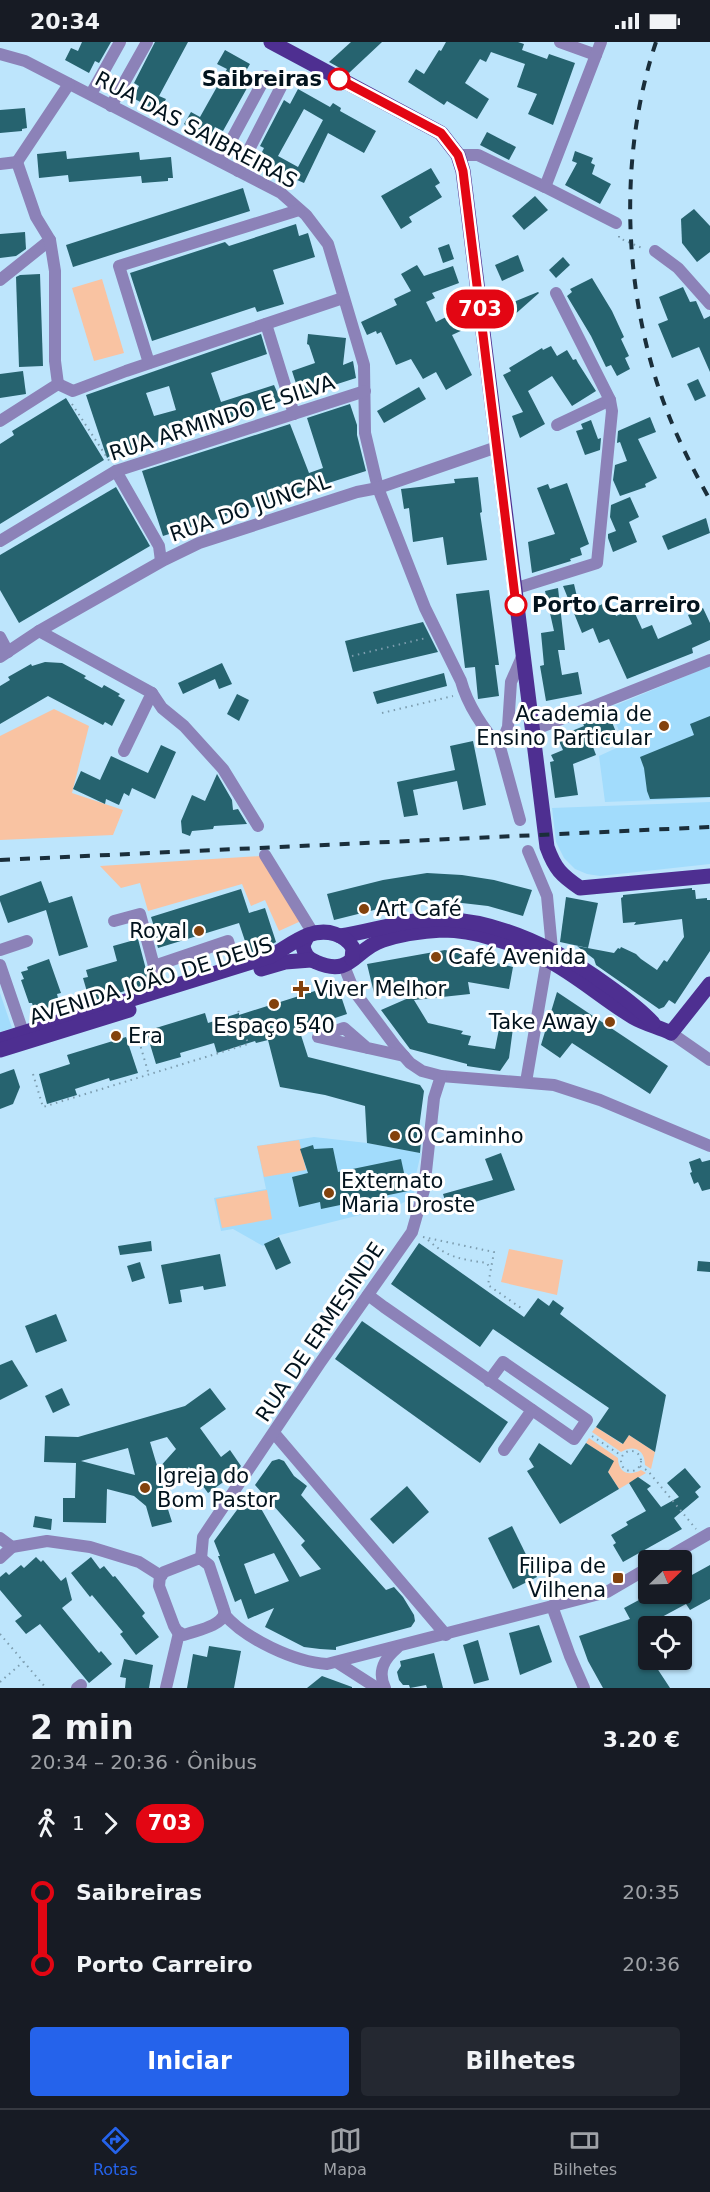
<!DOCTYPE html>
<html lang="pt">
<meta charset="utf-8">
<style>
body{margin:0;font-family:"DejaVu Sans",sans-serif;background:#242831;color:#f1f3f6;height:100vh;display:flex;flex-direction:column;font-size:22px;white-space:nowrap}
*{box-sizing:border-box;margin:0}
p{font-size:20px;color:#9ea1a6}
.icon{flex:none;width:33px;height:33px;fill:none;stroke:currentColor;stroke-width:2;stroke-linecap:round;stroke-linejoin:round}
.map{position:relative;height:1646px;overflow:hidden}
.details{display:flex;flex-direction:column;background:#171b24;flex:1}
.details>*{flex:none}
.badge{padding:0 12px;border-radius:20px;font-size:21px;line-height:39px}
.needle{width:39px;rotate:67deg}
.controls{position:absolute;left:638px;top:1508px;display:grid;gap:12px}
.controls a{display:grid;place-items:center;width:54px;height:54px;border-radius:6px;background:#171b24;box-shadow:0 2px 4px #0004;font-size:30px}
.map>.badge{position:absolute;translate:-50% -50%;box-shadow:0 0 0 3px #fff}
.legs{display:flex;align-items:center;gap:9px;height:66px;padding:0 30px;font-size:20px}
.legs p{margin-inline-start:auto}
.overview{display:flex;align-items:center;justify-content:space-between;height:102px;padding:0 30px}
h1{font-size:33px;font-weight:600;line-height:45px}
.cta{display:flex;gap:12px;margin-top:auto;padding:12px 30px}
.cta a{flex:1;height:69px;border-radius:6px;background:#2563eb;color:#fff;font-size:24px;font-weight:600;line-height:69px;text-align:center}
.cta a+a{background:#242831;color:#f1f3f6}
ul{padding:0 30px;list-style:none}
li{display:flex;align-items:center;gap:21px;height:72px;font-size:22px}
li i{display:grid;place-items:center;width:9px;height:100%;margin:0 8px;background:currentColor}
li i::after{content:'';width:15px;height:15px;margin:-8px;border:4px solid;border-radius:50%;background:#171b24}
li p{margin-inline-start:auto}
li:first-child i{background:linear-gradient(#0000 50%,currentColor 0)}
li:last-child i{background:linear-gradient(currentColor 50%,#0000 0)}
.status{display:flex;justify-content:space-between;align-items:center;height:42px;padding:0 30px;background:#171b24;direction:ltr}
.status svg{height:16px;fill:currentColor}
.tabs{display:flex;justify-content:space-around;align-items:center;height:84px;border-top:2px solid #363941;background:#171b24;font-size:16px;color:#9ea1a6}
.tabs a{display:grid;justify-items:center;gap:3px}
.tabs .on{color:#2563eb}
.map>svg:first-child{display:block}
.built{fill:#a2dcfc}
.green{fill:#f9c3a2}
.building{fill:#26636f;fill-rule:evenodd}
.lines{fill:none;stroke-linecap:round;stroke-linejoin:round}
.path{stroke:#7c9cae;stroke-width:2;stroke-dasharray:1.5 4.5;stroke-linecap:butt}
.minor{stroke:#8c82b8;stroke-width:12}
.major{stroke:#4e2f91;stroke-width:15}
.rail{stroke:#1a2e3a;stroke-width:4;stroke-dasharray:10 10;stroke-linecap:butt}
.line-1-casing{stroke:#fff;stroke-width:14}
.line-1{stroke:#e30613;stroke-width:9}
.stop-1-dot{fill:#fff;stroke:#e30613;stroke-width:3}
.poi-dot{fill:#83420d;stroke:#fff;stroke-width:2}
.labels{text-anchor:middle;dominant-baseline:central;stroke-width:6;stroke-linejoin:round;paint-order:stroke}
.stop-label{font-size:21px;font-weight:bold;fill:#02131d;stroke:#fff;text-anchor:end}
.street-label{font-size:21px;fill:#02131d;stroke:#fff}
.poi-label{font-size:21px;fill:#02131d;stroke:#fff;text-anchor:start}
</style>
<div class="status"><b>20:34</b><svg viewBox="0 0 49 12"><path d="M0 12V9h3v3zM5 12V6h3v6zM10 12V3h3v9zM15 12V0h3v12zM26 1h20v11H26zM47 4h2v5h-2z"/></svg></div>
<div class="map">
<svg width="710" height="1646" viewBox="0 0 710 1646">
<rect width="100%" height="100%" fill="#bde5fc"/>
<g class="built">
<polygon points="710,624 710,756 605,760 599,714 625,702 609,666"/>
<polygon points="710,760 710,822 600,834 587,832 575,827 564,816 556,800 552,766"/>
<polygon points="0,951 12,986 0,990"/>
<polygon points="314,1095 367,1101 421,1111 413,1146 415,1154 392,1167 376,1169 280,1193 263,1204 233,1187 221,1189 214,1156 266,1147 257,1104"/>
</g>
<g class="green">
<polygon points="102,237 124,311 94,319 72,246"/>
<polygon points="54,667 89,684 72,751 123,768 113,793 0,798 0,694"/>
<polygon points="260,814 301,879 279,889 265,858 251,864 242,842 148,869 140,841 121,846 100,824"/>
<polygon points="299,1098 306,1128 264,1135 257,1104"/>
<polygon points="267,1148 272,1177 222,1186 216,1157"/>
<polygon points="509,1207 563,1218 557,1253 501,1240"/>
<path d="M596 1385 622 1402 629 1393 655 1410 651 1427 645 1423C645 1408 634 1402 621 1410L592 1390Z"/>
<path d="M589 1396 618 1416C618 1430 628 1435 641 1428L646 1431 619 1447 608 1430 613 1419 586 1401Z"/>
</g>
<g class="building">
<polygon points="82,0 111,0 99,21 95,19 89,31 65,18 71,6 78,9"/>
<polygon points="155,0 188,0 159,54 166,57 159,70 133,56 139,44 134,41"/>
<polygon points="351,0 382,0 349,31 329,20"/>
<polygon points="446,0 518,0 524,2 522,8 547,17 549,12 575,21 553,83 528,72 537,52 517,45 525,22 491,10 486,20 480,17 465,41 489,57 477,77 447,59 444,63 408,40 416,27 424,32 439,8 441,9"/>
<polygon points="225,8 250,22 243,34 251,39 223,89 215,85 209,97 184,82 191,70 200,75 227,27 217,22"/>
<path d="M298 47 330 65 333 61 341 66 340 69 376 89 364 111 328 91 304 141 281 131 279 135 256 122 264 106 260 104 284 58 290 62ZM304 67 323 78 298 125 278 114Z"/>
<polygon points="25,66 27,86 22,87 22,89 0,91 0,68"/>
<polygon points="487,90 516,105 509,118 480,103"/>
<polygon points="66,109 67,117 139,110 140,118 171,115 173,136 168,136 168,139 142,141 141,134 69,140 68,133 39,136 37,112"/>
<polygon points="575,109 593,116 591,121 595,123 592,132 611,142 600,162 565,143 577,121 572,119"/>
<polygon points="431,126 440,141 435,144 442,155 409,175 412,180 401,187 381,154"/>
<polygon points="243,146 250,169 73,225 66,203"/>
<polygon points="535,154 548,168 524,188 512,174"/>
<polygon points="694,167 710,184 710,210 697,220 682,201 681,177"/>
<polygon points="296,182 299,194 308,191 315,215 273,228 284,262 257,270 255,265 152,299 130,231 225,200 229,204"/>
<polygon points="25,190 26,207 16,214 0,216 0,192"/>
<polygon points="449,202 454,217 443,221 438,206"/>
<polygon points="518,213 524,229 502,239 495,223"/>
<polygon points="563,215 570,223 556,236 549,228"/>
<polygon points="417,223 424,234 453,224 459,241 432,251 435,256 426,260 436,280 456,270 465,287 452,293 472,333 446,348 436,330 423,337 411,317 396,323 381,290 377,292 376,289 367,293 361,280 397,263 394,257 411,249 401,232"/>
<polygon points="40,232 43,324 19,325 16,235 20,233"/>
<polygon points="592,236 612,269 624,295 621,297 629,314 625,316 630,327 617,334 611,323 606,325 591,294 567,254 572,250 570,247"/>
<polygon points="683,245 690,260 696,259 704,277 710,274 710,330 699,305 672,316 658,282 668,278 659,255"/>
<polygon points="538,250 539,251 512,275 506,263"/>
<path d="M261 292 267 312 211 331 221 360 274 343 281 359 252 371 213 381 120 412 119 408 107 416 86 353ZM169 344 176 368 154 374 146 351Z"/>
<polygon points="308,292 346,296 343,323 353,319 356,336 300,354 292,329 315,321 309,303 307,302"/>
<polygon points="551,304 557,314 567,308 573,318 576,317 578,321 596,349 572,364 552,334 528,349 545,382 520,396 512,374 523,370 503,333 511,329 509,326 542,306 543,308"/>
<polygon points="23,329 26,352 0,356 0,332"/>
<polygon points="698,337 706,354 695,359 687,342"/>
<polygon points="419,345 426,357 384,381 377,369"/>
<polygon points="66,356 104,418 0,482 0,402 14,393 12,389"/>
<polygon points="350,362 357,383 357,393 366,429 163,494 142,429 290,382 309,431 323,426 307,376"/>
<polygon points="650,375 656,390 638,397 657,436 645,442 646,445 620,454 613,438 615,423 627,419 620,400 617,401 618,389"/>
<polygon points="591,378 598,397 601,396 600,408 585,413 576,389 583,387 581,382"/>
<polygon points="478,435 482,470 480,471 487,518 447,523 443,495 413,500 409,466 404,467 401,447 455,441 454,437"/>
<polygon points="567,441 589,502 580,506 582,513 570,517 571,519 532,531 528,500 555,492 537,446 548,442 550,447"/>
<polygon points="116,445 150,504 19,581 0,548 0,513"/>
<polygon points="630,455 639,475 629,480 637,500 613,510 608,496 608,492 616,489 610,475 611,463"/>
<polygon points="706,476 710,491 668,508 662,494"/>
<polygon points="574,542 581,572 609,559 616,574 633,567 642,587 652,583 658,597 692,582 688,573 703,566 710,581 710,598 692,606 693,611 627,637 609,597 599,601 593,586 582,591 563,544"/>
<polygon points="558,546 565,608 558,608 562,633 578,630 582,652 546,659 540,624 544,623 541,591 554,589 545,549"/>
<polygon points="489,548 499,623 495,623 499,654 478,657 475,625 465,626 456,552"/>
<polygon points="423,580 438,610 353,630 345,599"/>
<polygon points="45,620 62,621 86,634 84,636 102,646 104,643 120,652 118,654 125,658 112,684 105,680 103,683 48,654 0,682 0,644 10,638 8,635 31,622 32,624"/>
<polygon points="222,621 232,642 219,647 215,637 183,652 178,641"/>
<polygon points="444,631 447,644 377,662 373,650"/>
<polygon points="237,652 249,658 239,679 227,672"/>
<polygon points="607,668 618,695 593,705 596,713 573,722 578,753 555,756 550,720 554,719 551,713 563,708 557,695 584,684 582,678"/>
<polygon points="710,674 710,755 650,757 647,749 644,726 640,715 694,693 690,682"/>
<polygon points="473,699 486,763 463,768 457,739 413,748 418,773 404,775 397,740 455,728 450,704"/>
<polygon points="161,703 176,710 155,757 132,746 129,754 124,751 119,763 106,757 105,762 73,747 81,729 100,738 111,714 148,731"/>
<polygon points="217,732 232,758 233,768 238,767 247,782 214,784 213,787 192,789 190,794 182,791 181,779 192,753 205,759"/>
<polygon points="427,831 462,833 494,838 532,848 523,874 488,864 436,858 390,864 334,878 327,852 383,838"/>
<polygon points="41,839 49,861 72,854 88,905 59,914 46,868 8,881 0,859 0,854"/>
<polygon points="692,846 692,848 695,848 696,857 707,856 707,858 710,858 710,909 675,962 669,958 664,965 659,967 596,923 594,917 577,904 614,911 618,906 620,907 621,905 636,912 641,917 657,928 664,918 667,920 684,895 682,877 634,883 636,880 623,881 621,856 623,855 623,853"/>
<polygon points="241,847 249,871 265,866 276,900 267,905 249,911 239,881 158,906 154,892 156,891 151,875"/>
<polygon points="566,855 598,861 588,906 560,900"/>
<polygon points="138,897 149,939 147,942 90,960 83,936 88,935 86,928 117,919 113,904"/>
<polygon points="445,908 513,925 509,947 468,940 470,952 414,958 428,981 463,989 461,992 471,994 468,1003 495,1007 499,987 513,986 509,1016 500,1029 467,1024 467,1022 410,1007 381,968 436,944 434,939 374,951 367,922"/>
<polygon points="49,917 61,951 57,952 58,956 53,957 57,966 42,970 41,966 34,968 32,961 29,961 21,938 24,937 21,930 28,928 27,925"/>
<polygon points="337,942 347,972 311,984 300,990 308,1015 420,1043 424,1049 419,1086 422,1086 420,1111 367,1101 365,1064 325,1053 280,1045 268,998 256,1001 255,999 217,1011 214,1001 180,1011 181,1015 156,1022 146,989 205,971 208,981 239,971 239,973"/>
<polygon points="557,950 668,1024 650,1052 572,1001 560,1016 541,1003"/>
<polygon points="126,995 138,1031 110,1039 109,1036 75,1047 77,1053 47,1062 39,1032 70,1022 67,1013"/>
<polygon points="14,1027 20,1045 13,1062 0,1067 0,1032"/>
<polygon points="313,1103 314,1107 333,1106 338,1130 401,1117 408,1149 321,1167 320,1160 299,1165 292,1135 308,1131 300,1107"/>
<polygon points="501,1111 515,1148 448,1168 443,1152 493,1138 485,1117"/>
<polygon points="700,1116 702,1120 710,1118 710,1147 702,1149 698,1140 694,1142 690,1131 692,1130 689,1120"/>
<polygon points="279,1195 291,1221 276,1228 264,1202"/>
<polygon points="151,1199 152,1209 120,1213 118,1204"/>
<polygon points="419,1201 524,1275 538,1256 549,1264 553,1258 564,1266 560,1272 666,1353 655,1410 629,1393 623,1402 596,1385 609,1366 493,1287 480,1305 391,1242"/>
<polygon points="220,1212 226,1244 204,1248 203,1244 180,1248 182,1260 169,1262 161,1223"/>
<polygon points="698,1219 710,1220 710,1230 697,1229"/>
<polygon points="140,1220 145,1236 132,1240 127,1224"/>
<polygon points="56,1272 67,1299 36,1311 25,1284"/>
<polygon points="362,1279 508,1380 480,1421 335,1317"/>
<polygon points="12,1318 28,1344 0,1358 0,1323"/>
<polygon points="62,1346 70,1363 53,1371 45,1354"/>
<path d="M210 1346 226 1367 200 1386 221 1415 230 1408 241 1424 236 1431 208 1451 189 1425 172 1443 166 1461 172 1480 152 1485 146 1464 134 1454 107 1447 106 1481 63 1480V1456H75L76 1421 44 1420 45 1394 78 1395 185 1364ZM167 1395 176 1407 158 1427 150 1400ZM128 1406 135 1433 81 1419Z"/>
<polygon points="539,1401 571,1423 586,1401 614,1419 608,1430 619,1447 560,1482 527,1429 534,1425 529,1417"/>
<path d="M279 1417 284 1419 294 1434 307 1444 301 1453 386 1548 394 1545 403 1555 414 1573 415 1579 411 1585 336 1605V1608L320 1607 304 1605 265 1585 274 1566 248 1577 241 1557 235 1560 218 1514H220L214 1499 251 1449 300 1535 321 1527 301 1503 305 1499 255 1443 272 1419ZM274 1511 289 1539 255 1552 244 1522Z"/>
<polygon points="685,1426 701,1445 695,1450 699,1455 674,1476 682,1487 623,1520 613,1503 616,1501 611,1493 628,1483 626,1480 646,1469 629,1441 638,1435 651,1444 647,1447 661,1465 679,1455 667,1441"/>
<polygon points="407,1444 429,1470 393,1502 370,1477"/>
<polygon points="35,1474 52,1477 51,1488 33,1485"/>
<polygon points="512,1484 537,1535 513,1547 488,1496"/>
<polygon points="36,1515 41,1520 43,1518 61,1539 66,1535 72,1558 62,1566 99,1611 101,1609 112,1622 89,1641 40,1582 26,1592 15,1579 22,1574 0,1548 0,1535 6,1530 9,1533 21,1523 24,1526"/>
<polygon points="91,1515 100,1527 104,1524 113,1535 115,1534 145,1571 142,1574 159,1595 136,1613 120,1592 123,1590 92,1553 90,1555 71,1531"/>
<polygon points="710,1523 710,1557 690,1568 686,1562 660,1576 664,1584 648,1584 648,1617 651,1617 670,1646 603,1646 588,1619 579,1594 630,1577 624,1566 652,1551 681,1551 681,1539"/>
<polygon points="539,1583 552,1620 520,1633 509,1591"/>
<polygon points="478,1598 489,1638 474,1642 463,1603"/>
<polygon points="209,1604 241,1609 234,1646 187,1646 193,1612 207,1615"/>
<polygon points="434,1611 443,1646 427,1646 426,1643 410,1646 409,1643 403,1643 399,1638 397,1630 401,1624 400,1619"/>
<polygon points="124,1617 153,1623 149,1646 125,1646 126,1636 120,1635"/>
<polygon points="322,1634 352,1645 352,1646 307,1646"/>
</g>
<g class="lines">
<g class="path">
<polyline points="619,194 619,196 642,206"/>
<polyline points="72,362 110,420"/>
<polyline points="352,614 426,596"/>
<polyline points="382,671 453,654"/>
<polyline points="134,982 149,1033"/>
<polyline points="33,1032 43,1065 248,1002 238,968"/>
<polyline points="423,1195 494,1210 488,1243 521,1266"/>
<path d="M428 1198C448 1216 460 1217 487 1221L490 1227"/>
<polyline points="592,1394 622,1414"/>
<circle cx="631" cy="1419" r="10"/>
<polyline points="640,1424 648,1429 696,1487"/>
<polyline points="0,1592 46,1646"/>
<polyline points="0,1640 23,1620"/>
</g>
<g class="minor">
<polyline points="560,0 596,13"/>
<path d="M0 12 25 19 281 151 306 173 328 202 364 323 365 391 378 446 425 566 461 639C467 662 484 688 500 705"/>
<polyline points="91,52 120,0"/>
<polyline points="111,64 147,0"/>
<polyline points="458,113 478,113 545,145 616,181"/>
<polyline points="220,119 266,34 283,41 238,129"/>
<polyline points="17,120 69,42"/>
<polyline points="0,122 17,120"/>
<polyline points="545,145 601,0"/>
<polyline points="655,209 678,226 710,262"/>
<polyline points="0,238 50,198"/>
<polyline points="266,282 294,372"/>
<polyline points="149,321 119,224 299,168"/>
<polyline points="58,342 73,349 126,329 343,256"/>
<polyline points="0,379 58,342 55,319 55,229 50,198 36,175 17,120"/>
<polyline points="557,383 610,358"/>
<polyline points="116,429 159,504 161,519"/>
<polyline points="0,499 116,429 365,349"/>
<polyline points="514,547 597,521 612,369 610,358 556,251"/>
<polyline points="39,589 152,651 124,709"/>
<polyline points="0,595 8,610"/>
<polyline points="0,615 39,589 164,518 199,501 357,450 378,446 497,405"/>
<polyline points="152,651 162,666 184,684 223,727 258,784"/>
<polyline points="531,689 710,618"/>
<polyline points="520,778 500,705 508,685 511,640 522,615"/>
<polyline points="528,809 547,854 552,907"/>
<polyline points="265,813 313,891"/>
<polyline points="114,879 140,872 154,924"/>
<polyline points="0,908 27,899"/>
<polyline points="0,923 23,990"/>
<polyline points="344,924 354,949 396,1005 410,1021 422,1029 441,1034 554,1043 600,1058 710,1104"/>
<polyline points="159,947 154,924 228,899 236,925"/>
<polyline points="671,991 710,1018"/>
<polyline points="367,1006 344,986 318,995 404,1014"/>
<polyline points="526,1040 547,917"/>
<polyline points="368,1253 384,1265 574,1397 587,1378 503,1320 489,1339"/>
<polyline points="274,1391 446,1593"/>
<polyline points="504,1408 532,1368"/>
<polyline points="0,1496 12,1505 47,1499 90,1505 139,1520 158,1532 162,1533"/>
<polyline points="0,1516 12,1505"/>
<path d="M200 1516 209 1523 225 1571C220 1585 197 1588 184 1593L177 1589 174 1584 159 1544 160 1534 164 1530Z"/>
<polyline points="201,1517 203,1495 320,1321 412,1190 424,1148 434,1056 441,1034"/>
<polyline points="663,1518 710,1491"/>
<polyline points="552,1564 570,1614 584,1646"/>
<path d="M224 1572C245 1597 295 1620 327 1622L607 1550 648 1526"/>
<polyline points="338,1621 377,1646"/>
<polyline points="77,1646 81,1643"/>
<polyline points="166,1646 179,1591"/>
<path d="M385 1646C377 1629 384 1617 397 1606"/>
</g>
<g class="major">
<path d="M271 0 441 91 458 113 463 129 547 805C555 827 561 833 580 846L710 834"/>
<path d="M308 893 303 903C304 912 308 917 316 920 352 936 354 907 383 898 402 892 422 889 442 888 458 888 476 891 491 896 510 901 528 907 546 917 577 933 603 957 633 975 645 982 659 985 671 991L710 942"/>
<path d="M340 894C374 889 409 876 444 877 505 880 559 908 607 943 624 955 639 966 653 981"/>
<polyline points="261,927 285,920 311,918"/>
<path d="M0 998 271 914C291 903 311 884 335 892 344 895 349 899 353 906L352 917"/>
<polyline points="0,1008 129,968"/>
</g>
<g class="rail">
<path d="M656 0C619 111 623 241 660 350 673 388 691 424 710 458"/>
<polyline points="0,818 710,785"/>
</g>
</g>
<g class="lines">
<defs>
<polyline id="line-1" points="339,37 441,91 458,113 463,129 516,563"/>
</defs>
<use href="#line-1" class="line-1-casing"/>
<use href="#line-1" class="line-1"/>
</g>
<g class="stop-1-dot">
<circle cx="339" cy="37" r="10"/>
<circle cx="516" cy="563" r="10"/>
</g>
<g class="poi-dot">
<circle cx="664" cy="684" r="6"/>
<circle cx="364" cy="867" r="6"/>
<circle cx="199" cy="889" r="6"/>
<circle cx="436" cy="915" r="6"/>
<path d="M298 938h6v6h6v6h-6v6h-6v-6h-6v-6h6z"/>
<circle cx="274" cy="962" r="6"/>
<circle cx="610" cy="980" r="6"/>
<circle cx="116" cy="994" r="6"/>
<circle cx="395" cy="1094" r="6"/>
<circle cx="329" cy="1151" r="6"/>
<circle cx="145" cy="1446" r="6"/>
<rect x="612" y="1530" width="12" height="12" rx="3"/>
</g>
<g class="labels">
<g class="stop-label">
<text x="322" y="37">Saibreiras</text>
<text x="532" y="563" text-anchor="start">Porto Carreiro</text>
</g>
<g class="street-label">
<text transform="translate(196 88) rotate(28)">RUA DAS SAIBREIRAS</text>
<text transform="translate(222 376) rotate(-18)">RUA ARMINDO E SILVA</text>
<text transform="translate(250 466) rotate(-19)">RUA DO JUNCAL</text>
<text transform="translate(151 939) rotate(-17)">AVENIDA JOÃO DE DEUS</text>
<text transform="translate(320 1290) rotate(-56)">RUA DE ERMESINDE</text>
</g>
<g class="poi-label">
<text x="652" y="672" text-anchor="end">Academia de<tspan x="652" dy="24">Ensino Particular</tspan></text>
<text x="376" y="867">Art Café</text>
<text x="187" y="889" text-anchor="end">Royal</text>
<text x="448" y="915">Café Avenida</text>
<text x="314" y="947">Viver Melhor</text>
<text x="598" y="980" text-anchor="end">Take Away</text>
<text x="274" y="984" text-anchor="middle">Espaço 540</text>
<text x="128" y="994">Era</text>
<text x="407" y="1094">O Caminho</text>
<text x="341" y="1139">Externato<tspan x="341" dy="24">Maria Droste</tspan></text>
<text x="157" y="1434">Igreja do<tspan x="157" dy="24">Bom Pastor</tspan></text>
<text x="606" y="1524" text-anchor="end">Filipa de<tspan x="606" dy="24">Vilhena</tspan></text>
</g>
</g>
</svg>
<div class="controls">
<a><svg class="needle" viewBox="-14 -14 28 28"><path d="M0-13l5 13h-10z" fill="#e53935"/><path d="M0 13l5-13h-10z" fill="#9ea1a6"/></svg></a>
<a><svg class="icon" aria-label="locate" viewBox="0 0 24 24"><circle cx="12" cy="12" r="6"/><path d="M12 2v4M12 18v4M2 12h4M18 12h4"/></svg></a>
</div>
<b class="badge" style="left:480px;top:267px;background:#e30613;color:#fff">703</b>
</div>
<section class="details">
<div class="overview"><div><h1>2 min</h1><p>20:34 – 20:36 · Ônibus</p></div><b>3.20 €</b></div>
<div class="legs"><svg class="icon" aria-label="walk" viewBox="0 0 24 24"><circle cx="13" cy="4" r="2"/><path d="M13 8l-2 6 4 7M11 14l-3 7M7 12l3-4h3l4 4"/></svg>1<svg class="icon" aria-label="forward" viewBox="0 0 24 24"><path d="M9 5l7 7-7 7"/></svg><b class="badge" style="background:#e30613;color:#fff">703</b></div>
<ul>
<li><i style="color:#e30613"></i><b>Saibreiras</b><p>20:35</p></li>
<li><i style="color:#e30613"></i><b>Porto Carreiro</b><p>20:36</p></li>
</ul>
<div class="cta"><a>Iniciar</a><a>Bilhetes</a></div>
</section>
<nav class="tabs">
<a class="on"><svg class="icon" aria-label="directions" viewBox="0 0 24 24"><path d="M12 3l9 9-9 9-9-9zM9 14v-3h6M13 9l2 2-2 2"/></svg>Rotas</a>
<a><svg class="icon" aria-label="map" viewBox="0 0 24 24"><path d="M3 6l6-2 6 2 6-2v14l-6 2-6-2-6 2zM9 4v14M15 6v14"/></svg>Mapa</a>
<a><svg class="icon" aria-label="tickets" viewBox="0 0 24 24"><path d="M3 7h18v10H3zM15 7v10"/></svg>Bilhetes</a>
</nav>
